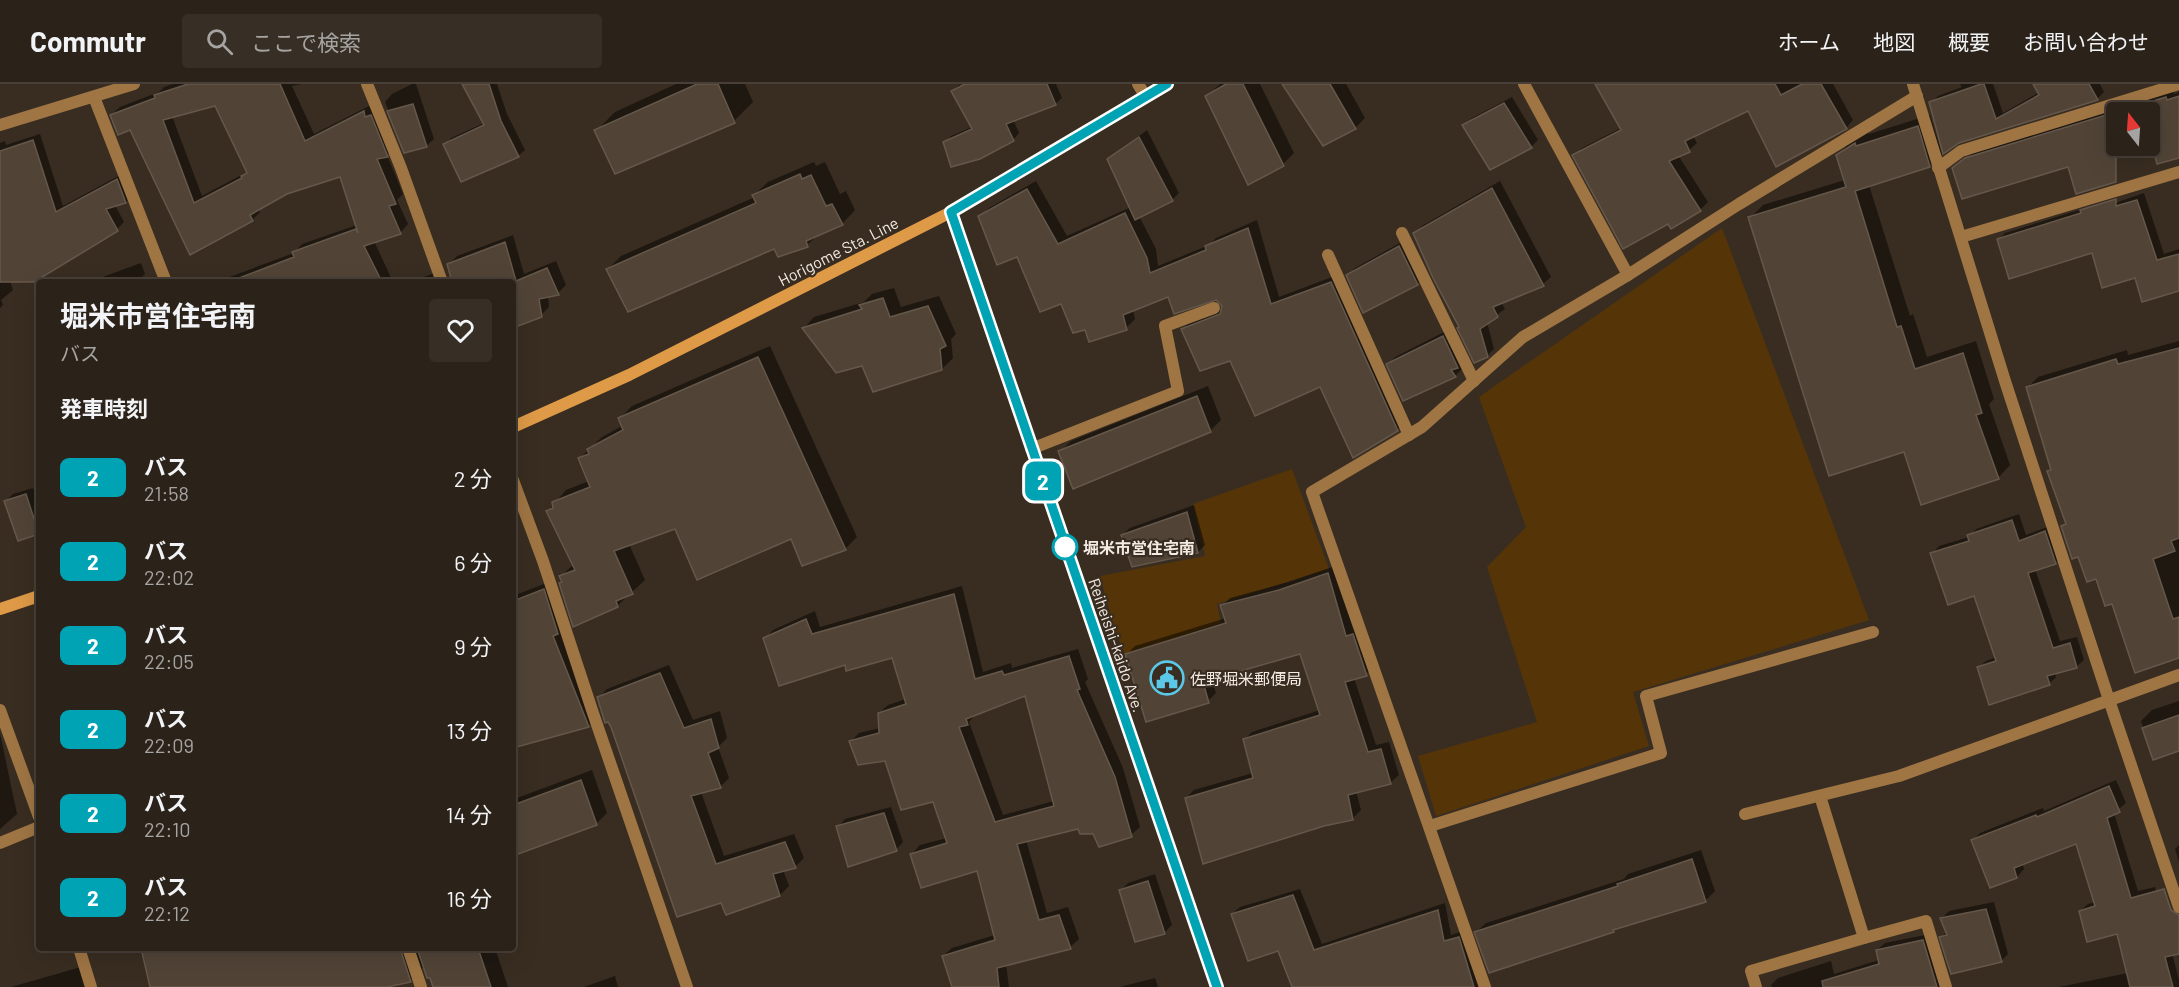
<!DOCTYPE html>
<html lang="ja">
<meta charset="utf-8">
<style>
body{margin:0;font-family:Barlow,"Noto Sans JP",sans-serif;background:#372f26;color:#f1f3f6;height:100vh;display:flex;flex-direction:column;font-size:22px;white-space:nowrap}
*{box-sizing:border-box;margin:0}
p{font-size:20px;color:#a6a4a2}
.icon{flex:none;width:33px;height:33px;fill:none;stroke:currentColor;stroke-width:2;stroke-linecap:round;stroke-linejoin:round}
.map{position:relative;flex:1;overflow:hidden}
.details{position:absolute;left:36px;top:195px;width:480px;height:672px;display:flex;flex-direction:column;background:#2b2219;border-radius:6px;box-shadow:0 6px 24px #0002,0 0 0 2px #473f38}
.details>*{flex:none}
.badge{padding:0 12px;border-radius:9px;font-size:21px;line-height:39px}
.needle{width:39px;rotate:343deg}
.buttons{position:absolute;left:2106px;top:18px;display:grid;gap:12px}
.buttons a{display:grid;place-items:center;width:54px;height:54px;border-radius:6px;background:#2b2219;box-shadow:0 6px 24px #0002,0 0 0 2px #473f38;font-size:30px}
.map>.badge{position:absolute;translate:-50% -50%;box-shadow:0 0 0 3px #fff}
h2{padding:0 24px;font-size:22px;line-height:54px}
.round{display:grid;place-items:center;flex:none;width:63px;height:63px;border-radius:6px;background:#372f26}
.headline{display:flex;align-items:center;justify-content:space-between;height:102px;padding:0 24px}
h1{font-size:28px;font-weight:700;line-height:45px}
ul{padding:0;list-style:none}
li{display:flex;align-items:center;gap:18px;height:84px;padding:0 24px}
li div{flex:1}
li b{display:block;font-size:22px}
li em{font-style:normal}
li .badge{min-width:66px;font-weight:700;text-align:center}
header{display:flex;align-items:center;gap:36px;box-sizing:border-box;height:84px;padding:0 30px;background:#2b2219;border-bottom:2px solid #473f38}
header strong{font-size:28px}
nav{display:flex;gap:33px;margin-inline-start:auto;font-size:21px}
.search{width:420px;height:54px;background:#372f26;display:flex;align-items:center;gap:15px;box-sizing:border-box;padding:0 21px;border-radius:6px;color:#a6a4a2;font-size:22px}
.map>svg:first-child{display:block}
.green{fill:#553508}
.shadow{fill:#0007;fill-rule:evenodd}
.building{fill:#514437;stroke:#65584a;stroke-width:1.5;fill-rule:evenodd}
.lines{fill:none;stroke-linecap:round;stroke-linejoin:round}
.service{stroke:#9f7544;stroke-width:12}
.minor{stroke:#9f7544;stroke-width:12}
.tertiary{stroke:#9f7544;stroke-width:12}
.secondary{stroke:#de9a47;stroke-width:12}
.line-casing{stroke:#fff;stroke-width:14}
.line{stroke:#00a3b4;stroke-width:9}
.stop-dot{fill:#fff;stroke:#00a3b4;stroke-width:3}
.labels{text-anchor:middle;dominant-baseline:central;stroke-width:4.5;stroke-linejoin:round;paint-order:stroke}
.street-label{font-size:16px;fill:#f3ebe3;stroke:#392d21}
.stop-label{font-size:16px;font-weight:bold;fill:#f3ebe3;stroke:#392d21;text-anchor:start}
.poi-label{font-size:16px;fill:#f3ebe3;stroke:#392d21;text-anchor:start}
</style>
<header>
<strong>Commutr</strong>
<div class="search"><svg class="icon" aria-label="search" viewBox="0 0 24 24"><circle cx="10" cy="10" r="6"/><path d="M15 15l6 6"/></svg>ここで検索</div>
<nav><a>ホーム</a><a>地図</a><a>概要</a><a>お問い合わせ</a></nav>
</header>
<div class="map">
<svg width="2179" height="903" viewBox="0 0 2179 903">
<rect width="100%" height="100%" fill="#392d21"/>
<g class="green">
<polygon points="1722,144 1869,536 1633,608 1649,662 1436,732 1418,672 1537,638 1487,483 1526,443 1479,313"/>
<polygon points="1292,385 1329,485 1217,520 1221,539 1125,570 1113,540 1100,492 1205,472 1193,420"/>
</g>
<g class="shadow">
<path d="M173 0H302L292 2 314 50 377 18 395 63 387 71 403 110 397 116 408 140 400 149 374 157 393 198H216L294 169 302 160 357 141 341 91 287 109 258 124 260 128 252 136 191 169 131 44 111 31 120 23 159 8 164 3ZM216 21 247 88 202 112 172 32Z"/>
<polygon points="412,0 416,0 434,55 426,62 405,67 385,18 392,10"/>
<polygon points="463,0 497,0 507,30 525,66 518,72 445,61 451,54 484,39"/>
<polygon points="676,0 745,0 753,18 734,37 596,47 615,28"/>
<polygon points="1056,0 1062,14 1055,20 1013,35 1019,49 1013,56 945,58 951,52 972,43 952,7 959,1"/>
<polygon points="1220,0 1260,0 1294,69 1283,80 1249,99 1207,12"/>
<polygon points="1284,0 1346,0 1365,34 1355,44"/>
<polygon points="1597,0 1833,0 1853,36 1846,44 1749,25 1693,52 1697,59 1689,66 1678,71 1708,118 1700,126 1669,138 1574,72 1582,64 1621,44"/>
<polygon points="1960,0 1993,0 2003,29 2038,9 2034,0 2100,0 2104,8 2097,15 1958,58 1931,19 1938,12 1962,3"/>
<path d="M2173 7 2174 10 2179 8V72L2153 61 2070 85 2069 81 1954 84 1974 68ZM2116 28H2150V62H2116Z"/>
<polygon points="1512,13 1538,56 1531,63 1464,41 1472,34"/>
<polygon points="1930,31 1942,70 1929,82 1869,101 1910,232 1913,230 1927,273 1976,257 1994,315 1989,320 2010,381 1998,394 1904,366 1750,134 1763,121 1845,96 1838,71 1850,58 1868,48 1869,50"/>
<polygon points="1147,46 1179,109 1172,116 1139,132 1156,165 1158,182 1209,161 1216,154 1257,136 1279,213 1340,190 1406,337 1397,346 1320,301 1231,275 1182,245 1191,237 1223,224 1224,221 1216,214 1169,211 1133,226 1135,235 1126,244 1085,245 980,133 989,124 1036,97 1067,152 1131,123 1109,75"/>
<polygon points="40,50 63,122 124,89 133,111 126,118 115,121 124,138 117,145 47,188 10,197 13,206 1,216 3,221 0,224 0,59 5,57 6,61"/>
<polygon points="814,78 816,82 825,78 840,110 846,107 855,126 842,140 819,150 807,161 775,163 608,185 621,172 755,113 754,111 768,98"/>
<polygon points="1500,97 1551,193 1543,200 1501,218 1505,225 1487,238 1494,265 1487,272 1461,243 1415,149 1422,142"/>
<polygon points="2144,109 2164,170 2179,165 2179,206 2136,192 2093,167 1998,156 2005,149 2108,117 2109,121"/>
<polygon points="513,151 524,190 556,177 566,201 558,209 548,212 549,223 541,231 513,243 513,198 410,198 440,187 445,197 451,198 448,181 457,172"/>
<polygon points="1407,155 1425,193 1417,200 1348,191 1355,184"/>
<polygon points="141,179 145,190 137,198 89,198"/>
<polygon points="894,204 901,223 939,212 956,250 951,255 953,274 942,285 863,280 804,244 814,233 864,218 872,210"/>
<polygon points="1450,245 1462,285 1455,292 1388,281 1395,273"/>
<polygon points="2179,257 2179,572 2113,518 2079,471 2063,442 2067,438 2049,387 2052,384 2028,303 2038,293 2127,266 2128,271"/>
<polygon points="770,262 857,453 845,465 791,453 676,443 629,460 645,496 617,522 563,497 561,492 574,480 548,427 566,406 589,397 580,374 602,353 622,342 619,335 632,322"/>
<polygon points="1208,302 1221,336 1210,347 1060,368 1071,357"/>
<polygon points="33,404 39,420 39,449 19,455 6,417 13,410"/>
<polygon points="1194,421 1205,461 1198,468 1122,451 1130,444"/>
<polygon points="2019,430 2026,451 2052,441 2062,472 2055,479 2035,485 2060,557 2077,553 2084,576 2076,583 2055,589 2056,593 2049,600 1978,584 1986,577 1996,573 1975,510 1932,470 1939,462 1969,453 1976,445"/>
<polygon points="1335,482 1374,582 1366,590 1354,594 1376,661 1389,658 1399,691 1391,698 1356,707 1361,726 1353,734 1324,740 1186,714 1194,706 1253,689 1244,656 1252,648 1320,626 1301,568 1211,594 1216,609 1208,617 1127,570 1135,562 1226,534 1222,522 1230,514 1288,498"/>
<polygon points="513,496 518,510 554,496 599,632 588,642 513,662"/>
<path d="M962 502 983 588 1011 579 1012 584 1078 565 1088 595 1085 598 1123 684 1140 743 1131 751 1094 748 1079 743 1026 756 1047 829 1068 823 1079 855 1070 863 1006 880 1009 903H953L943 872 952 864 995 851 978 785 912 770 920 761 947 754 934 716 886 675 850 658 859 649 880 644 879 629 888 621 906 615 893 572 846 579 765 555 773 546 815 527 820 543ZM1026 610 1054 717 1003 731 969 638 975 631Z"/>
<polygon points="669,581 693,636 720,627 727,654 718,663 729,694 720,703 701,708 724,772 794,750 804,774 795,783 783,786 789,802 780,811 722,817 609,636 598,614 607,605"/>
<polygon points="2179,617 2179,666 2153,674 2141,637 2152,626"/>
<polygon points="0,649 17,730 0,745"/>
<polygon points="592,686 607,729 596,740 513,762 513,718 517,714"/>
<polygon points="2116,696 2126,719 2114,729 2138,807 2155,803 2179,896 2179,903 2059,903 2128,889 2119,849 2080,827 2088,820 2095,818 2077,758 2022,779 2024,785 2017,793 1991,802 1973,756 1980,749 2043,724 2044,727"/>
<polygon points="891,723 903,758 896,766 838,743 845,735"/>
<polygon points="2179,761 2179,778 2175,765"/>
<polygon points="1701,766 1715,807 1706,816 1616,844 1613,847 1476,848 1486,839 1624,795 1628,790"/>
<polygon points="1155,790 1172,841 1164,849 1121,806 1128,799"/>
<polygon points="1300,805 1322,860 1445,819 1451,851 1466,846 1485,903 1294,903 1279,866 1232,830 1240,823"/>
<polygon points="1994,818 2008,870 2001,877 1941,853 1947,848 1942,834 1949,827"/>
<polygon points="1930,850 1949,903 1772,903 1771,901 1778,894 1831,877 1834,890 1879,876 1877,866 1885,859"/>
<polygon points="143,864 495,864 508,903 435,903 424,882 410,897 380,903 152,903"/>
<polygon points="81,883 86,903 11,903"/>
<polygon points="615,892 618,903 584,903"/>
<polygon points="1155,894 1158,903 1120,903"/>
</g>
<g class="building">
<path d="M188 0H280L305 57 364 27 365 33 371 31 388 73 377 75 396 120 389 122 401 150 364 162 382 198H235L234 196 294 173 292 168 356 145 358 149 340 93 287 110 250 131 253 137 190 171 130 46 118 51 110 31 155 14 154 11ZM215 22 247 89 241 92 242 94 194 119 163 36Z"/>
<polygon points="462,0 489,0 501,37 519,73 461,98 443,60 484,41"/>
<polygon points="697,0 718,0 735,39 615,90 594,46"/>
<polygon points="965,0 1047,0 1056,21 1006,40 1014,57 980,75 951,83 943,58 972,45 951,7"/>
<polygon points="1226,0 1243,0 1284,82 1248,101 1205,12"/>
<polygon points="1282,0 1330,0 1356,45 1323,62"/>
<polygon points="1595,0 1775,0 1781,11 1802,0 1821,0 1847,45 1776,83 1748,27 1685,57 1690,68 1669,77 1701,127 1671,145 1668,140 1623,165 1572,71 1621,46"/>
<polygon points="1981,0 1984,0 1996,35 2039,11 2033,0 2089,0 2098,16 1959,59 1943,70 1929,18"/>
<polygon points="2179,12 2179,74 2157,80 2150,53 2150,28 2143,28 2140,21 2166,13 2167,16"/>
<polygon points="1504,19 1532,64 1490,86 1462,41"/>
<polygon points="413,20 427,63 404,69 387,27"/>
<polygon points="2116,28 2116,98 2076,110 2068,83 1962,115 1952,84 1965,74"/>
<polygon points="1918,42 1930,83 1855,107 1897,243 1901,242 1915,285 1963,269 1982,329 1976,331 1999,395 1921,421 1904,368 1829,392 1748,133 1846,103 1836,71 1855,59 1856,62"/>
<polygon points="1139,53 1173,117 1135,136 1107,75"/>
<polygon points="33,56 56,128 117,95 126,119 106,125 118,147 34,198 0,198 0,67"/>
<polygon points="800,90 802,95 811,91 826,122 832,120 843,141 806,157 808,163 778,173 774,165 628,228 606,185 756,119 752,111"/>
<polygon points="1492,104 1544,202 1493,223 1498,233 1480,245 1488,273 1474,279 1457,244 1459,243 1433,194 1413,149"/>
<polygon points="1027,105 1058,160 1125,129 1147,174 1150,189 1206,166 1205,162 1248,144 1271,220 1331,198 1398,347 1353,374 1320,303 1255,332 1230,277 1200,287 1181,245 1220,230 1222,222 1216,216 1174,230 1168,213 1123,231 1127,246 1089,258 1085,246 1073,249 1061,220 1040,228 1017,173 997,181 978,132"/>
<polygon points="2116,115 2116,122 2137,116 2157,176 2179,170 2179,207 2142,218 2135,194 2102,204 2092,169 2009,195 1997,155 2081,129 2080,126"/>
<polygon points="505,158 516,197 547,184 559,211 539,215 542,233 513,244 514,198 452,198 447,180"/>
<polygon points="1399,162 1418,201 1363,229 1346,191"/>
<polygon points="883,214 890,233 928,222 946,262 940,265 942,286 873,308 862,282 836,289 802,244 862,225 859,221"/>
<polygon points="1443,252 1458,284 1451,286 1456,293 1403,317 1386,280"/>
<polygon points="2179,264 2179,454 2171,457 2175,467 2153,475 2173,535 2179,533 2179,574 2135,589 2112,520 2105,522 2096,495 2087,498 2078,473 2072,475 2061,442 2066,440 2047,387 2051,386 2026,303 2116,275 2118,280"/>
<polygon points="758,273 846,466 802,482 791,455 697,496 675,445 614,467 633,510 616,517 618,523 573,543 559,499 562,498 559,492 575,486 546,427 553,424 552,418 590,403 578,374 589,370 587,365 623,346 618,334"/>
<polygon points="1197,312 1211,348 1073,405 1058,367"/>
<polygon points="26,410 39,450 18,457 4,417"/>
<polygon points="1187,428 1198,469 1132,483 1121,451"/>
<polygon points="2012,436 2019,457 2045,447 2056,480 2028,489 2053,564 2070,559 2077,584 2047,592 2050,601 1989,621 1977,583 1996,577 1974,512 1948,521 1930,469 1969,457 1967,451"/>
<polygon points="1328,489 1346,552 1353,550 1367,592 1345,598 1368,668 1381,665 1391,700 1348,711 1353,736 1324,742 1203,780 1185,714 1253,694 1243,655 1320,631 1300,570 1203,598 1209,619 1146,638 1125,570 1226,539 1220,521 1279,506"/>
<polygon points="544,505 558,550 553,552 589,643 513,664 513,517"/>
<path d="M954 510 975 595 1002 587 1004 591 1069 572 1080 605 1077 606 1115 693 1132 753 1099 763 1093 750H1080L1078 745 1017 760 1039 836 1059 831 1071 865 997 884 999 903H952L942 872 995 856 977 787 921 804 910 770 947 759 933 718 901 726 885 677 858 681 849 657 879 649 878 629 906 620 892 574 846 587 845 581 779 602 763 554 806 535 812 550ZM1025 612 1054 722 995 738 959 643 968 641 966 635Z"/>
<polygon points="660,589 684,644 711,635 719,664 708,669 721,704 691,712 716,780 785,758 796,784 773,790 780,812 726,831 721,819 677,833 611,643 608,638 605,639 597,613"/>
<polygon points="2179,631 2179,667 2153,676 2142,644"/>
<polygon points="581,696 597,741 513,772 513,721"/>
<polygon points="2109,702 2120,728 2107,734 2131,814 2164,805 2171,826 2179,831 2179,870 2165,873 2173,903 2130,903 2117,850 2087,858 2079,827 2095,822 2076,760 2014,784 2017,794 1990,804 1971,756 2036,731 2037,733"/>
<polygon points="884,729 897,767 848,783 836,742"/>
<polygon points="1692,775 1706,818 1613,846 1614,848 1489,889 1474,848 1618,802 1617,800"/>
<polygon points="1148,797 1165,850 1135,858 1119,806"/>
<polygon points="1293,811 1314,866 1438,826 1444,857 1459,853 1474,903 1292,903 1278,867 1248,877 1231,830"/>
<polygon points="1986,825 2002,878 1951,890 1939,853 1947,851 1940,834"/>
<polygon points="1923,856 1937,903 1823,903 1822,897 1879,880 1876,866"/>
<polygon points="141,864 400,864 411,898 387,903 150,903"/>
<polygon points="417,864 478,864 491,903 433,903 430,894 427,894"/>
</g>
<g class="lines">
<polyline class="service" points="1328,171 1409,351"/>
<g class="minor">
<polyline points="367,0 401,84 442,198"/>
<polyline points="1138,0 1146,13"/>
<polyline points="1524,0 1628,191"/>
<polyline points="1913,0 2005,297 2109,616 2179,823"/>
<polyline points="94,13 166,198"/>
<polyline points="0,41 134,0"/>
<polyline points="1938,84 1961,67 2179,0"/>
<polyline points="1402,149 1474,297"/>
<polyline points="1961,153 2179,88"/>
<polyline points="1031,365 1178,307 1165,242 1214,224"/>
<polyline points="513,396 543,477 593,629 687,903"/>
<polyline points="0,626 39,733"/>
<polyline points="1745,730 1899,692 2179,591"/>
<polyline points="1430,742 1661,669 1646,612 1873,548"/>
<polyline points="0,759 39,743"/>
<polyline points="1864,854 1926,837 1946,903"/>
<polyline points="79,864 91,903"/>
<polyline points="408,864 421,903"/>
<polyline points="1485,903 1312,408 1422,343 1523,253 1628,191 1739,120 1917,12"/>
<polyline points="1756,903 1751,887 1864,854 1820,712"/>
</g>
<polyline class="tertiary" points="951,128 1217,903"/>
<g class="secondary">
<polyline points="513,343 629,291 951,128 1167,0"/>
<polyline points="0,525 39,512"/>
</g>
</g>
<g class="lines">
<defs>
<polyline id="line" points="1167,0 951,128 1217,903"/>
</defs>
<use href="#line" class="line-casing"/>
<use href="#line" class="line"/>
</g>
<defs>
<symbol id="civic-ring" viewBox="-11 -11 22 22"><circle r="9.5" fill="#392d21" stroke="#5ac8e6" stroke-width="1.5"/><path d="M-.6-6.5H3V-4.5H.6V-3L4-1V1h2V6H-6V1h2V-1L-.6-3ZM-1.2 2.5V6h2.4V2.5Z" fill="#5ac8e6"/></symbol>
</defs>
<g fill-rule="evenodd">
<use href="#civic-ring" x="1148" y="575" width="38" height="38"/>
</g>
<circle class="stop-dot" cx="1065" cy="463" r="12"/>
<g class="labels">
<g class="street-label">
<text transform="translate(838 167) rotate(-27)">Horigome Sta. Line</text>
<text transform="translate(1117 561) rotate(71)">Reiheishi-kaido Ave.</text>
</g>
<g class="stop-label">
<text x="1083" y="463">堀米市営住宅南</text>
</g>
<g class="poi-label">
<text x="1190" y="594">佐野堀米郵便局</text>
</g>
</g>
</svg>
<div class="buttons">
<a><svg class="needle" viewBox="-14 -14 28 28"><path d="M0-13l5 13h-10z" fill="#e53935"/><path d="M0 13l5-13h-10z" fill="#a6a4a2"/></svg></a>
</div>
<b class="badge" style="left:1043px;top:397px;background:#00a3b4;color:#fff">2</b>
<section class="details">
<div class="headline"><div><h1>堀米市営住宅南</h1><p>バス</p></div><a class="round"><svg class="icon" aria-label="heart" viewBox="0 0 24 24"><path d="M12 20l-8-8c-3-5 5-10 8-4 3-6 11-1 8 4z"/></svg></a></div>
<h2>発車時刻</h2>
<ul>
<li><span class="badge" style="background:#00a3b4;color:#fff">2</span><div><b>バス</b><p>21:58</p></div><em>2 分</em></li>
<li><span class="badge" style="background:#00a3b4;color:#fff">2</span><div><b>バス</b><p>22:02</p></div><em>6 分</em></li>
<li><span class="badge" style="background:#00a3b4;color:#fff">2</span><div><b>バス</b><p>22:05</p></div><em>9 分</em></li>
<li><span class="badge" style="background:#00a3b4;color:#fff">2</span><div><b>バス</b><p>22:09</p></div><em>13 分</em></li>
<li><span class="badge" style="background:#00a3b4;color:#fff">2</span><div><b>バス</b><p>22:10</p></div><em>14 分</em></li>
<li><span class="badge" style="background:#00a3b4;color:#fff">2</span><div><b>バス</b><p>22:12</p></div><em>16 分</em></li>
</ul>
</section>
</div>
